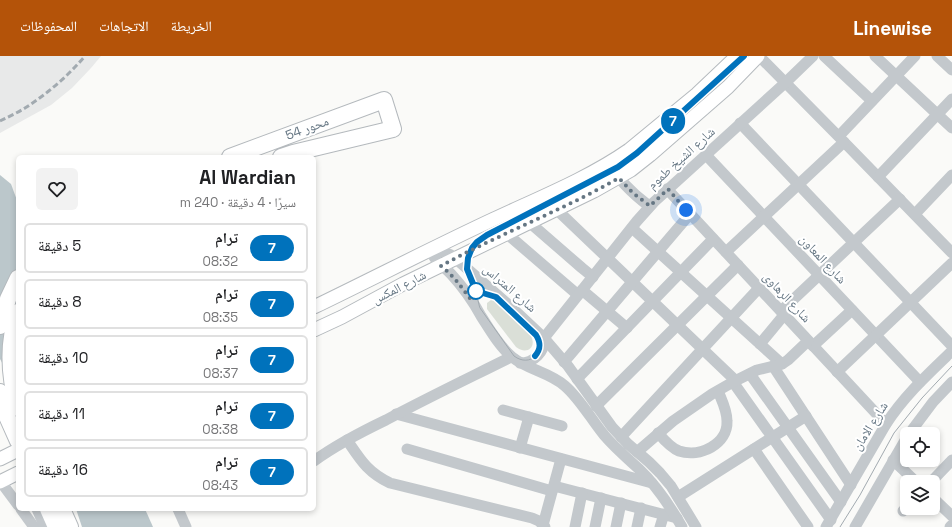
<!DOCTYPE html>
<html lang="ar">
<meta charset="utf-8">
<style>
body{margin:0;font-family:"Space Grotesk","Noto Naskh Arabic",sans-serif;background:#f2f2f2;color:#202124;direction:rtl;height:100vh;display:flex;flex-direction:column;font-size:15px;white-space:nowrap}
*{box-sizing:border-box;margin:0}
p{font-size:13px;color:#757577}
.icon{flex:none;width:22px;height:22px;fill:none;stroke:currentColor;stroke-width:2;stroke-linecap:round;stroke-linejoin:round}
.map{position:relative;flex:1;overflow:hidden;direction:ltr}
.sheet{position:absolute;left:16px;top:99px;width:300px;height:356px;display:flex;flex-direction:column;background:#fff;border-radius:6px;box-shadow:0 2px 6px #0003;direction:rtl}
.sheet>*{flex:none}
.badge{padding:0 8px;border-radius:13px;font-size:14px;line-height:26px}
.buttons{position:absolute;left:900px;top:371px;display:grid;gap:8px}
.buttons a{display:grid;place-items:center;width:40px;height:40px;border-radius:6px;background:#fff;box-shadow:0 2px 6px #0003;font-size:20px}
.you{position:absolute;width:20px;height:20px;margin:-10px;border:3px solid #fff;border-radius:50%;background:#1a73e8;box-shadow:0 0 0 6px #1a73e833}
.map>.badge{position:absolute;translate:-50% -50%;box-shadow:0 0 0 2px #fff}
.round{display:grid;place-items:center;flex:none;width:42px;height:42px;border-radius:6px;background:#f2f2f2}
.overview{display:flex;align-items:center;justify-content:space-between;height:68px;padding:0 20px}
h1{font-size:19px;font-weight:700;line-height:30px}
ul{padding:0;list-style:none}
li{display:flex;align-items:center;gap:12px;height:50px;margin:0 8px 6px;padding:0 12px;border:2px solid #e0e0e0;border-radius:6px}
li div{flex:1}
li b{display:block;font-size:15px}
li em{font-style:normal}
li .badge{min-width:44px;font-weight:700;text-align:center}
header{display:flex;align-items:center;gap:24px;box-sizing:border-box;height:56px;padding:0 20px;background:#b45309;color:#fff}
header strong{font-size:19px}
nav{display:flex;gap:22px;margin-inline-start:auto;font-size:14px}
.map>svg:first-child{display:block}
.built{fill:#e8e9e9}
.green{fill:#dadfd7}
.water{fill:#bbc7cb}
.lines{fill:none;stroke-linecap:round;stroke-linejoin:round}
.major-casing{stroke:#b5babe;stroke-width:15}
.highway-casing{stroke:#b4b9bd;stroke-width:18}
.minor{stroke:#c3c8cc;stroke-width:11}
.major{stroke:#fff;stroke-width:13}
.highway{stroke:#fff;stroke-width:16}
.tram{stroke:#a2aab0;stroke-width:1}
.rail{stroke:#a2aab0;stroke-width:3;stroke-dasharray:6 3;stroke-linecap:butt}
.line-casing{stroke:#fff;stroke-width:9}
.line{stroke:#0072bc;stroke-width:6}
.walk{stroke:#657683;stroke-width:4;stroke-dasharray:0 7.2}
.stop-dot{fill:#fff;stroke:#0072bc;stroke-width:2}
.labels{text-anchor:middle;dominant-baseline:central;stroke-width:4;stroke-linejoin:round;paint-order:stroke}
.street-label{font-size:13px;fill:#657683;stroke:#fff}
</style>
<header>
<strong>Linewise</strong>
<nav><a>الخريطة</a><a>الاتجاهات</a><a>المحفوظات</a></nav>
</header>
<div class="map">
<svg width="952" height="471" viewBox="0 0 952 471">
<rect width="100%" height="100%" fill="#fafaf8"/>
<polygon class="built" points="0,0 101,0 91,12 72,32 51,49 0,77"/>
<path class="green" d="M491 244H495L497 245 531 280C537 292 526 299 516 291L487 253V247Z"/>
<g class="water">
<polygon points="0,119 11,128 18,147 18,336 0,303"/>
<polygon points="76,453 145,453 153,471 82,471"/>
</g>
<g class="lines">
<defs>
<g id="major">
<path d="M314 251C374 222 434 191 494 163 539 142 589 122 629 94L697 38 737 0"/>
<polyline points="314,274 342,261 403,228 594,135 631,114 650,99 728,31 758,0"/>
<polyline points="0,403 18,394"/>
<polyline points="0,426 18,417"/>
</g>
<g id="highway">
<polyline points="230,101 384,44 393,73 293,97 281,101"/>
<path d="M18 256C7 287 9 320 18 352"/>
<polyline points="0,270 8,243 18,222"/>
<polyline points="0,336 5,356 18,385"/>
<polyline points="48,453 56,471"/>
<polyline points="62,453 70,471"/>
</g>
</defs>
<use href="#major" class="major-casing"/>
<use href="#highway" class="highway-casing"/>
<g class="minor">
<polyline points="759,0 844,86 952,197"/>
<polyline points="824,0 872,45"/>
<polyline points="875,0 952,72"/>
<polyline points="937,0 952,14"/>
<polyline points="740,67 952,290"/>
<polyline points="839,80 915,0"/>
<polyline points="706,99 920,326"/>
<path d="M609 107C619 125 633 138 649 150"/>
<polyline points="878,121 952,43"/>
<polyline points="667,133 886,368"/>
<polyline points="556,153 736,325"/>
<polyline points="915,158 952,119"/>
<polyline points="529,166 582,212 593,221"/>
<polyline points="632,172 782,308"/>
<polyline points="506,177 578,239"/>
<polyline points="726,196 844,86"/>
<polyline points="582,234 627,272"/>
<polyline points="781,255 900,143"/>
<polyline points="760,288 784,259"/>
<polyline points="813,290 852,254"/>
<polyline points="564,306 690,158"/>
<path d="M520 307C534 307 545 296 544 282L637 165 654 146 785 27 813 0"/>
<polyline points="773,310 851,429"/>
<polyline points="837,316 952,207"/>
<polyline points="750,318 841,446"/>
<polyline points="577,323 713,183"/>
<polyline points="733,326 831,464"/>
<polyline points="596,350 738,209"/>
<polyline points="503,354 562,370"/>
<polyline points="396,358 652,427"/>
<path d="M658 377C664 384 671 392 679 395 700 402 728 388 727 365 727 354 722 345 718 335"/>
<polyline points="909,378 933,346 952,326"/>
<polyline points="621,381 759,232"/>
<path d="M347 384C360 403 367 416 390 427L532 462 539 465 545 471"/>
<polyline points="520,392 529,361"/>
<polyline points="407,393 552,435"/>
<polyline points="754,393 808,471"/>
<polyline points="637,396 673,365 712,338 733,326 757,314 782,308 788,304 808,285"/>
<polyline points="893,404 916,426"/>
<path d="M314 405C336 389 361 376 386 364 427 342 469 322 511 301"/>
<polyline points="1,426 18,449"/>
<polyline points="931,426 952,404"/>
<polyline points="554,430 677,462"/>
<polyline points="678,441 806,360"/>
<polyline points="933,442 952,460"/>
<polyline points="21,453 34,471"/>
<polyline points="37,453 45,471"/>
<polyline points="178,453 186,471"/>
<polyline points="903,455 907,451"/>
<polyline points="543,469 561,403"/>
<polyline points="575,471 582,437"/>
<polyline points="595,471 601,442"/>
<polyline points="616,471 621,447"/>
<polyline points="637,471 641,452"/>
<polyline points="660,471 664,458"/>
<path d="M682 471C670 450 657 430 639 413 627 402 615 392 604 379 591 363 580 343 565 330 549 316 528 314 512 301 499 290 490 274 481 260 473 245 463 231 451 218 442 208 436 208 430 193 440 194 448 196 455 202L510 250 544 282 568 310 612 371 628 388 649 406 660 417 671 430 696 471"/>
<path d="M826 471 886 368C904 340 928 318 952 295"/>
<polyline points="855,471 907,381"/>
<polyline points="950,471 952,469"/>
</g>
<use href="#major" class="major"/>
<use href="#highway" class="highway"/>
<g class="tram">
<path d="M476 235 495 241 536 279C547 296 530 312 514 300L480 252Z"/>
<polyline points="840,471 860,439 894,377 922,342 952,310"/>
</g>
<path class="rail" d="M0 65C8 61 17 57 25 52 47 38 68 20 85 0"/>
</g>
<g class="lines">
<defs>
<path id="line" d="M535 300C541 293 541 287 536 279L496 241 476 235 467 213 468 202 472 192 477 186 487 179 618 111 637 97 744 0"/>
</defs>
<use href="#line" class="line-casing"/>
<use href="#line" class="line"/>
<path class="walk" d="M476 235 472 245C462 232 454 220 441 210 499 178 561 155 619 122L633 137 650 150 668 133 686 154"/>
</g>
<circle class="stop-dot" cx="476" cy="235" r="8"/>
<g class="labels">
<g class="street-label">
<text transform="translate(307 72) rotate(-20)">محور 54</text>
<text transform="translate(681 102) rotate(-42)">شارع الشيخ طموم</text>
<text transform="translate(823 203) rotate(47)">شارع المعاون</text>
<text transform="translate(399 231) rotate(-27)">شارع المكس</text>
<text transform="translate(510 232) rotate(41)">شارع المتراس</text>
<text transform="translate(787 241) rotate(47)">شارع الرهاوى</text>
<text transform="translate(870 370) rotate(-58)">شارع الامان</text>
</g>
</g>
</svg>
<div class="buttons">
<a><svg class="icon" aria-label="locate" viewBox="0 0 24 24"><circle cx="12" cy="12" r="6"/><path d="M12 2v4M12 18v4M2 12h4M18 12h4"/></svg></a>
<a><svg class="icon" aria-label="layers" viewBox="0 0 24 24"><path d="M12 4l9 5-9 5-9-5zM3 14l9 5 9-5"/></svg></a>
</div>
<div class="you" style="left:686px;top:154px"></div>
<b class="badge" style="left:673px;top:65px;background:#0072bc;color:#fff">7</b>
<section class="sheet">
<div class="overview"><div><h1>Al Wardian</h1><p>سيرًا · 4 دقيقة · 240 m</p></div><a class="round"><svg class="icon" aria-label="heart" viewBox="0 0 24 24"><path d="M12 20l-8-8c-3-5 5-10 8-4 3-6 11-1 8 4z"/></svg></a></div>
<ul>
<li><span class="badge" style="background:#0072bc;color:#fff">7</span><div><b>ترام</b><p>08:32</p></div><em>5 دقيقة</em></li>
<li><span class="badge" style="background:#0072bc;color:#fff">7</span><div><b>ترام</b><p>08:35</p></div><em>8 دقيقة</em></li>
<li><span class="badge" style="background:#0072bc;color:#fff">7</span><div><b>ترام</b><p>08:37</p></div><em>10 دقيقة</em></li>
<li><span class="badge" style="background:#0072bc;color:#fff">7</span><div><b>ترام</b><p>08:38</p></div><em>11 دقيقة</em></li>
<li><span class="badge" style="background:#0072bc;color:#fff">7</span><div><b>ترام</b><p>08:43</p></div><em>16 دقيقة</em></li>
</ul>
</section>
</div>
